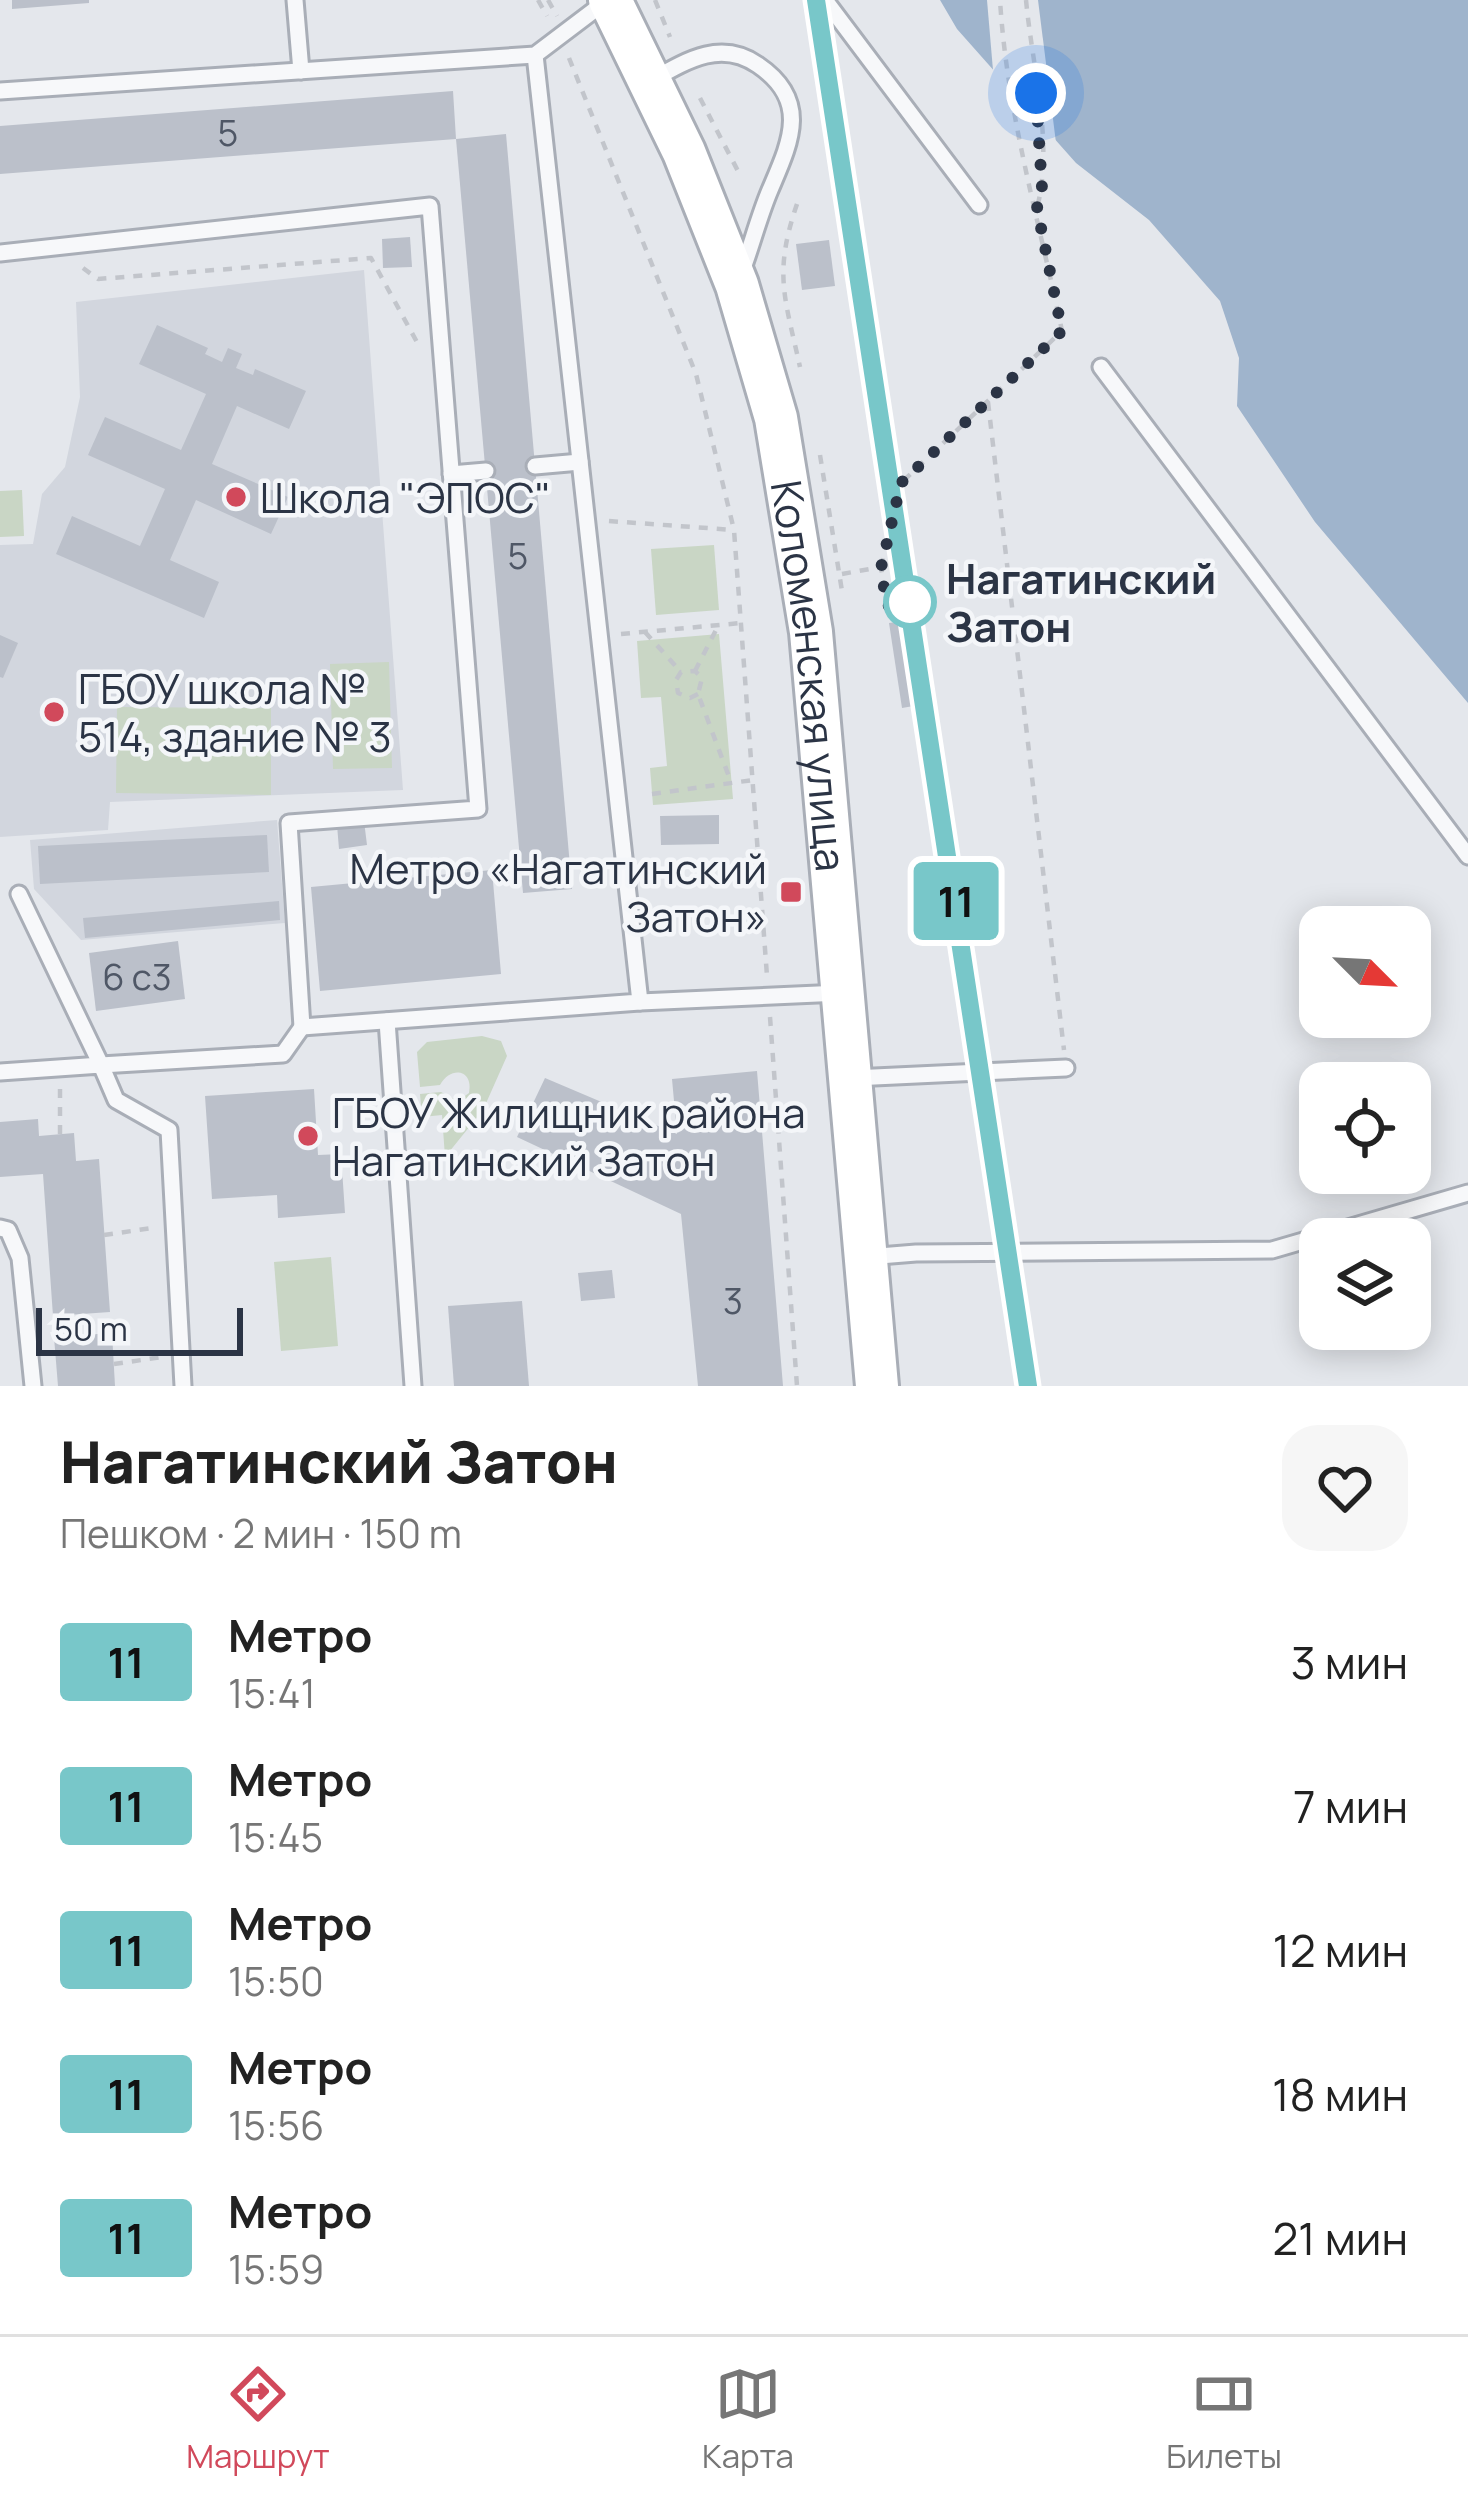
<!DOCTYPE html>
<html lang="ru">
<meta charset="utf-8">
<style>
body{margin:0;font-family:Manrope,sans-serif;background:#f6f6f6;color:#222;height:100vh;display:flex;flex-direction:column;font-size:45px;white-space:nowrap}
*{box-sizing:border-box;margin:0}
p{font-size:39px;color:#767676}
.icon{flex:none;width:66px;height:66px;fill:none;stroke:currentColor;stroke-width:2;stroke-linecap:round;stroke-linejoin:round}
.map{position:relative;height:1386px;overflow:hidden}
.side{display:flex;flex-direction:column;background:#fff;flex:1}
.side>*{flex:none}
.badge{padding:0 24px;border-radius:9px;font-size:42px;line-height:78px}
.needle{width:78px;rotate:114deg}
.controls{position:absolute;left:1299px;top:906px;display:grid;gap:24px}
.controls a{display:grid;place-items:center;width:132px;height:132px;border-radius:24px;background:#fff;box-shadow:0 6px 30px #0003;font-size:60px}
.scale{position:absolute;left:36px;bottom:30px;width:207px;box-sizing:border-box;padding-left:12px;border:6px solid #2b3445;border-top:0;font-size:33px;line-height:42px;white-space:nowrap;color:#2b3445;-webkit-text-stroke:9px #f4f6f9;paint-order:stroke}
.you{position:absolute;width:60px;height:60px;margin:-30px;border:9px solid #fff;border-radius:50%;background:#1a73e8;box-shadow:0 0 0 18px #1a73e833}
.map>.badge{position:absolute;translate:-50% -50%;box-shadow:0 0 0 6px #fff}
.round{display:grid;place-items:center;flex:none;width:126px;height:126px;border-radius:36px;background:#f6f6f6}
.head{display:flex;align-items:center;justify-content:space-between;height:204px;padding:0 60px}
h1{font-size:57px;font-weight:800;line-height:90px}
ul{padding:0;list-style:none}
li{display:flex;align-items:center;gap:36px;height:144px;padding:0 60px}
li div{flex:1}
li b{display:block;font-size:45px}
li em{font-style:normal}
li .badge{min-width:132px;font-weight:700;text-align:center}
.tab-bar{display:flex;justify-content:space-around;align-items:center;height:168px;border-top:3px solid #e0e0e0;background:#fff;font-size:33px;color:#767676}
.tab-bar a{display:grid;justify-items:center;gap:6px}
.tab-bar .on{color:#d1495b}
.map>svg:first-child{display:block}
.built{fill:#d2d6de}
.green{fill:#c9d6c5}
.water{fill:#9fb4cc}
.pier{fill:#e4e7ec}
.building{fill:#bbc0ca}
.lines{fill:none;stroke-linecap:round;stroke-linejoin:round}
.lane-casing{stroke:#a9aeb7;stroke-width:21}
.secondary-casing{stroke:#a9aeb7;stroke-width:48}
.path{stroke:#c2c5cb;stroke-width:4.5;stroke-dasharray:9 9;stroke-linecap:butt}
.lane{stroke:#f7f8fa;stroke-width:15}
.secondary{stroke:#fff;stroke-width:42}
.line-casing{stroke:#fff;stroke-width:27}
.line{stroke:#78c7c9;stroke-width:18}
.walk{stroke:#2b3445;stroke-width:12;stroke-dasharray:0 21.6}
.poi-dot{fill:#d1495b;stroke:#f4f6f9;stroke-width:4.5}
.stop-dot{fill:#fff;stroke:#78c7c9;stroke-width:6}
.labels{text-anchor:middle;dominant-baseline:central;stroke-width:9;stroke-linejoin:round;paint-order:stroke}
.number-label{font-size:36px;fill:#4f5766}
.poi-label{font-size:42px;fill:#2b3445;stroke:#f4f6f9;text-anchor:start}
.stop-label{font-size:42px;font-weight:bold;fill:#2b3445;stroke:#f4f6f9;text-anchor:start}
.street-label{font-size:42px;fill:#2b3445;stroke:#f4f6f9}
</style>
<div class="map">
<svg width="1468" height="1386" viewBox="0 0 1468 1386">
<rect width="100%" height="100%" fill="#e4e7ec"/>
<g class="built">
<polygon points="364,270 403,790 110,802 108,830 0,837 0,545 33,544 42,494 65,467 80,397 76,302"/>
<polygon points="277,820 285,923 81,940 34,889 30,840"/>
</g>
<g class="green">
<polygon points="22,490 24,536 0,537 0,491"/>
<polygon points="714,545 719,610 656,615 651,549"/>
<polygon points="719,634 733,799 653,805 650,768 667,766 661,697 641,698 637,641"/>
<polygon points="389,662 392,768 333,769 330,664"/>
<polygon points="117,707 271,708 271,795 116,793"/>
<path d="M482 1036 501 1041 507 1056 483 1110 445 1157 442 1115 422 1117 420 1094 441 1092 458 1101 469 1093C474 1070 451 1065 440 1085L420 1087 417 1052 427 1042Z"/>
<polygon points="331,1257 338,1346 281,1351 274,1262"/>
</g>
<polygon class="water" points="940,0 1468,0 1468,703 1315,522 1237,406 1239,358 1220,301 1149,220 1076,163 957,29"/>
<polygon class="pier" points="987,0 1038,0 1057,151 994,82"/>
<g class="building">
<polygon points="12,0 89,0 89,3 12,9"/>
<polygon points="453,91 456,139 0,174 0,126"/>
<polygon points="506,134 572,889 523,893 456,139"/>
<polygon points="410,237 412,267 383,268 382,239"/>
<polygon points="829,240 835,286 802,290 796,244"/>
<polygon points="157,325 208,348 205,354 222,362 228,348 242,354 236,368 253,375 255,369 306,391 289,429 237,406 212,464 288,497 271,534 196,500 170,560 219,582 204,618 56,554 72,516 140,546 165,489 88,455 105,417 181,450 206,394 139,364"/>
<polygon points="919,619 931,703 902,708 889,623"/>
<polygon points="0,635 18,643 3,678 0,677"/>
<polygon points="719,815 719,844 661,845 660,816"/>
<polygon points="364,821 367,845 339,849 337,825"/>
<polygon points="267,835 269,872 40,884 38,846"/>
<polygon points="492,870 501,974 320,991 311,887"/>
<polygon points="279,901 280,920 85,938 83,918"/>
<polygon points="178,941 185,999 96,1011 89,953"/>
<polygon points="757,1071 783,1386 698,1386 681,1214 517,1137 545,1078 677,1134 672,1079"/>
<polygon points="314,1089 318,1155 341,1154 345,1213 278,1218 277,1195 212,1199 205,1096"/>
<polygon points="38,1119 39,1136 74,1133 76,1161 99,1159 110,1312 53,1316 43,1174 0,1177 0,1122"/>
<polygon points="612,1270 615,1298 581,1301 578,1273"/>
<polygon points="522,1301 529,1386 454,1386 448,1306"/>
<polygon points="112,1333 115,1386 58,1386 54,1337"/>
</g>
<g class="lines">
<defs>
<g id="lane">
<polyline points="295,0 301,71"/>
<polyline points="825,0 979,205"/>
<path d="M654 79C689 59 722 40 758 65 811 101 790 143 770 190 759 216 752 244 742 271"/>
<polyline points="0,91 535,55 605,2"/>
<polyline points="0,253 430,206 478,809 289,823 302,1027 640,1002 535,55"/>
<polyline points="1101,367 1468,856"/>
<polyline points="535,466 580,462"/>
<polyline points="451,474 486,471"/>
<polyline points="19,894 101,1065 283,1054 302,1027"/>
<polyline points="640,1002 840,993"/>
<polyline points="387,1021 413,1386"/>
<polyline points="0,1072 101,1065 116,1100 169,1130 183,1386"/>
<polyline points="853,1078 1066,1068"/>
<polyline points="0,1228 8,1230 20,1258 33,1386"/>
<polyline points="867,1257 916,1253 1272,1250 1468,1193"/>
</g>
<g id="secondary">
<path id="s1" d="M610 0 684 152 737 285 776 418 811 632 877 1386"/>
</g>
</defs>
<use href="#lane" class="lane-casing"/>
<use href="#secondary" class="secondary-casing"/>
<g class="path">
<polyline points="538,0 547,16"/>
<polyline points="548,0 557,16"/>
<polyline points="655,0 670,37"/>
<path d="M1026 0C1032 66 1054 143 1037 208"/>
<polyline points="569,58 696,374 734,530 767,976"/>
<polyline points="700,98 739,173"/>
<path d="M797 204C773 274 785 298 800 367"/>
<polyline points="83,268 98,279 371,258 418,344"/>
<polyline points="988,402 1064,1050"/>
<polyline points="820,455 842,591"/>
<polyline points="609,521 734,530"/>
<path d="M881 567 901 483 1062 331C1039 220 1007 114 1000 0"/>
<polyline points="842,574 881,567 887,606"/>
<polyline points="645,632 681,672"/>
<polyline points="621,634 741,623"/>
<polyline points="695,671 717,628"/>
<polyline points="698,694 690,698 678,693 676,680 681,672 695,671 702,678 698,694 731,782"/>
<polyline points="652,794 753,780"/>
<polyline points="770,1017 797,1386"/>
<polyline points="60,1134 60,1086"/>
<polyline points="104,1235 152,1228"/>
<polyline points="114,1364 162,1357"/>
</g>
<use href="#lane" class="lane"/>
<use href="#secondary" class="secondary"/>
</g>
<g class="lines">
<defs>
<polyline id="line" points="816,0 1028,1386"/>
</defs>
<use href="#line" class="line-casing"/>
<use href="#line" class="line"/>
<polyline class="walk" points="910,602 887,606 881,568 901,483 1062,331 1037,208 1042,188 1036,93"/>
</g>
<g class="poi-dot">
<circle cx="236" cy="497" r="12"/>
<circle cx="54" cy="712" r="12"/>
<rect x="779" y="880" width="24" height="24" rx="6"/>
<circle cx="308" cy="1136" r="12"/>
</g>
<circle class="stop-dot" cx="910" cy="602" r="24"/>
<g class="labels">
<g class="number-label">
<text x="228" y="132">5</text>
<text x="518" y="555">5</text>
<text x="137" y="976">6 с3</text>
<text x="733" y="1300">3</text>
</g>
<g class="poi-label">
<text x="260" y="497">Школа "ЭПОС"</text>
<text x="78" y="688">ГБОУ школа №<tspan x="78" dy="48">514, здание № 3</tspan></text>
<text x="767" y="868" text-anchor="end">Метро «Нагатинский<tspan x="767" dy="48">Затон»</tspan></text>
<text x="332" y="1112">ГБОУ Жилищник района<tspan x="332" dy="48">Нагатинский Затон</tspan></text>
</g>
<g class="stop-label">
<text x="946" y="578">Нагатинский<tspan x="946" dy="48">Затон</tspan></text>
</g>
<g class="street-label">
<text stroke="none"><textPath href="#s1" startOffset="711">Коломенская улица</textPath></text>
</g>
</g>
</svg>
<div class="controls">
<a><svg class="needle" viewBox="-14 -14 28 28"><path d="M0-13l5 13h-10z" fill="#e53935"/><path d="M0 13l5-13h-10z" fill="#767676"/></svg></a>
<a><svg class="icon" aria-label="locate" viewBox="0 0 24 24"><circle cx="12" cy="12" r="6"/><path d="M12 2v4M12 18v4M2 12h4M18 12h4"/></svg></a>
<a><svg class="icon" aria-label="layers" viewBox="0 0 24 24"><path d="M12 4l9 5-9 5-9-5zM3 14l9 5 9-5"/></svg></a>
</div>
<div class="scale">50 m</div>
<div class="you" style="left:1036px;top:93px"></div>
<b class="badge" style="left:956px;top:901px;background:#78c7c9;color:#111">11</b>
</div>
<section class="side">
<div class="head"><div><h1>Нагатинский Затон</h1><p>Пешком · 2 мин · 150 m</p></div><a class="round"><svg class="icon" aria-label="heart" viewBox="0 0 24 24"><path d="M12 20l-8-8c-3-5 5-10 8-4 3-6 11-1 8 4z"/></svg></a></div>
<ul>
<li><span class="badge" style="background:#78c7c9;color:#111">11</span><div><b>Метро</b><p>15:41</p></div><em>3 мин</em></li>
<li><span class="badge" style="background:#78c7c9;color:#111">11</span><div><b>Метро</b><p>15:45</p></div><em>7 мин</em></li>
<li><span class="badge" style="background:#78c7c9;color:#111">11</span><div><b>Метро</b><p>15:50</p></div><em>12 мин</em></li>
<li><span class="badge" style="background:#78c7c9;color:#111">11</span><div><b>Метро</b><p>15:56</p></div><em>18 мин</em></li>
<li><span class="badge" style="background:#78c7c9;color:#111">11</span><div><b>Метро</b><p>15:59</p></div><em>21 мин</em></li>
</ul>
</section>
<nav class="tab-bar">
<a class="on"><svg class="icon" aria-label="directions" viewBox="0 0 24 24"><path d="M12 3l9 9-9 9-9-9zM9 14v-3h6M13 9l2 2-2 2"/></svg>Маршрут</a>
<a><svg class="icon" aria-label="map" viewBox="0 0 24 24"><path d="M3 6l6-2 6 2 6-2v14l-6 2-6-2-6 2zM9 4v14M15 6v14"/></svg>Карта</a>
<a><svg class="icon" aria-label="tickets" viewBox="0 0 24 24"><path d="M3 7h18v10H3zM15 7v10"/></svg>Билеты</a>
</nav>
